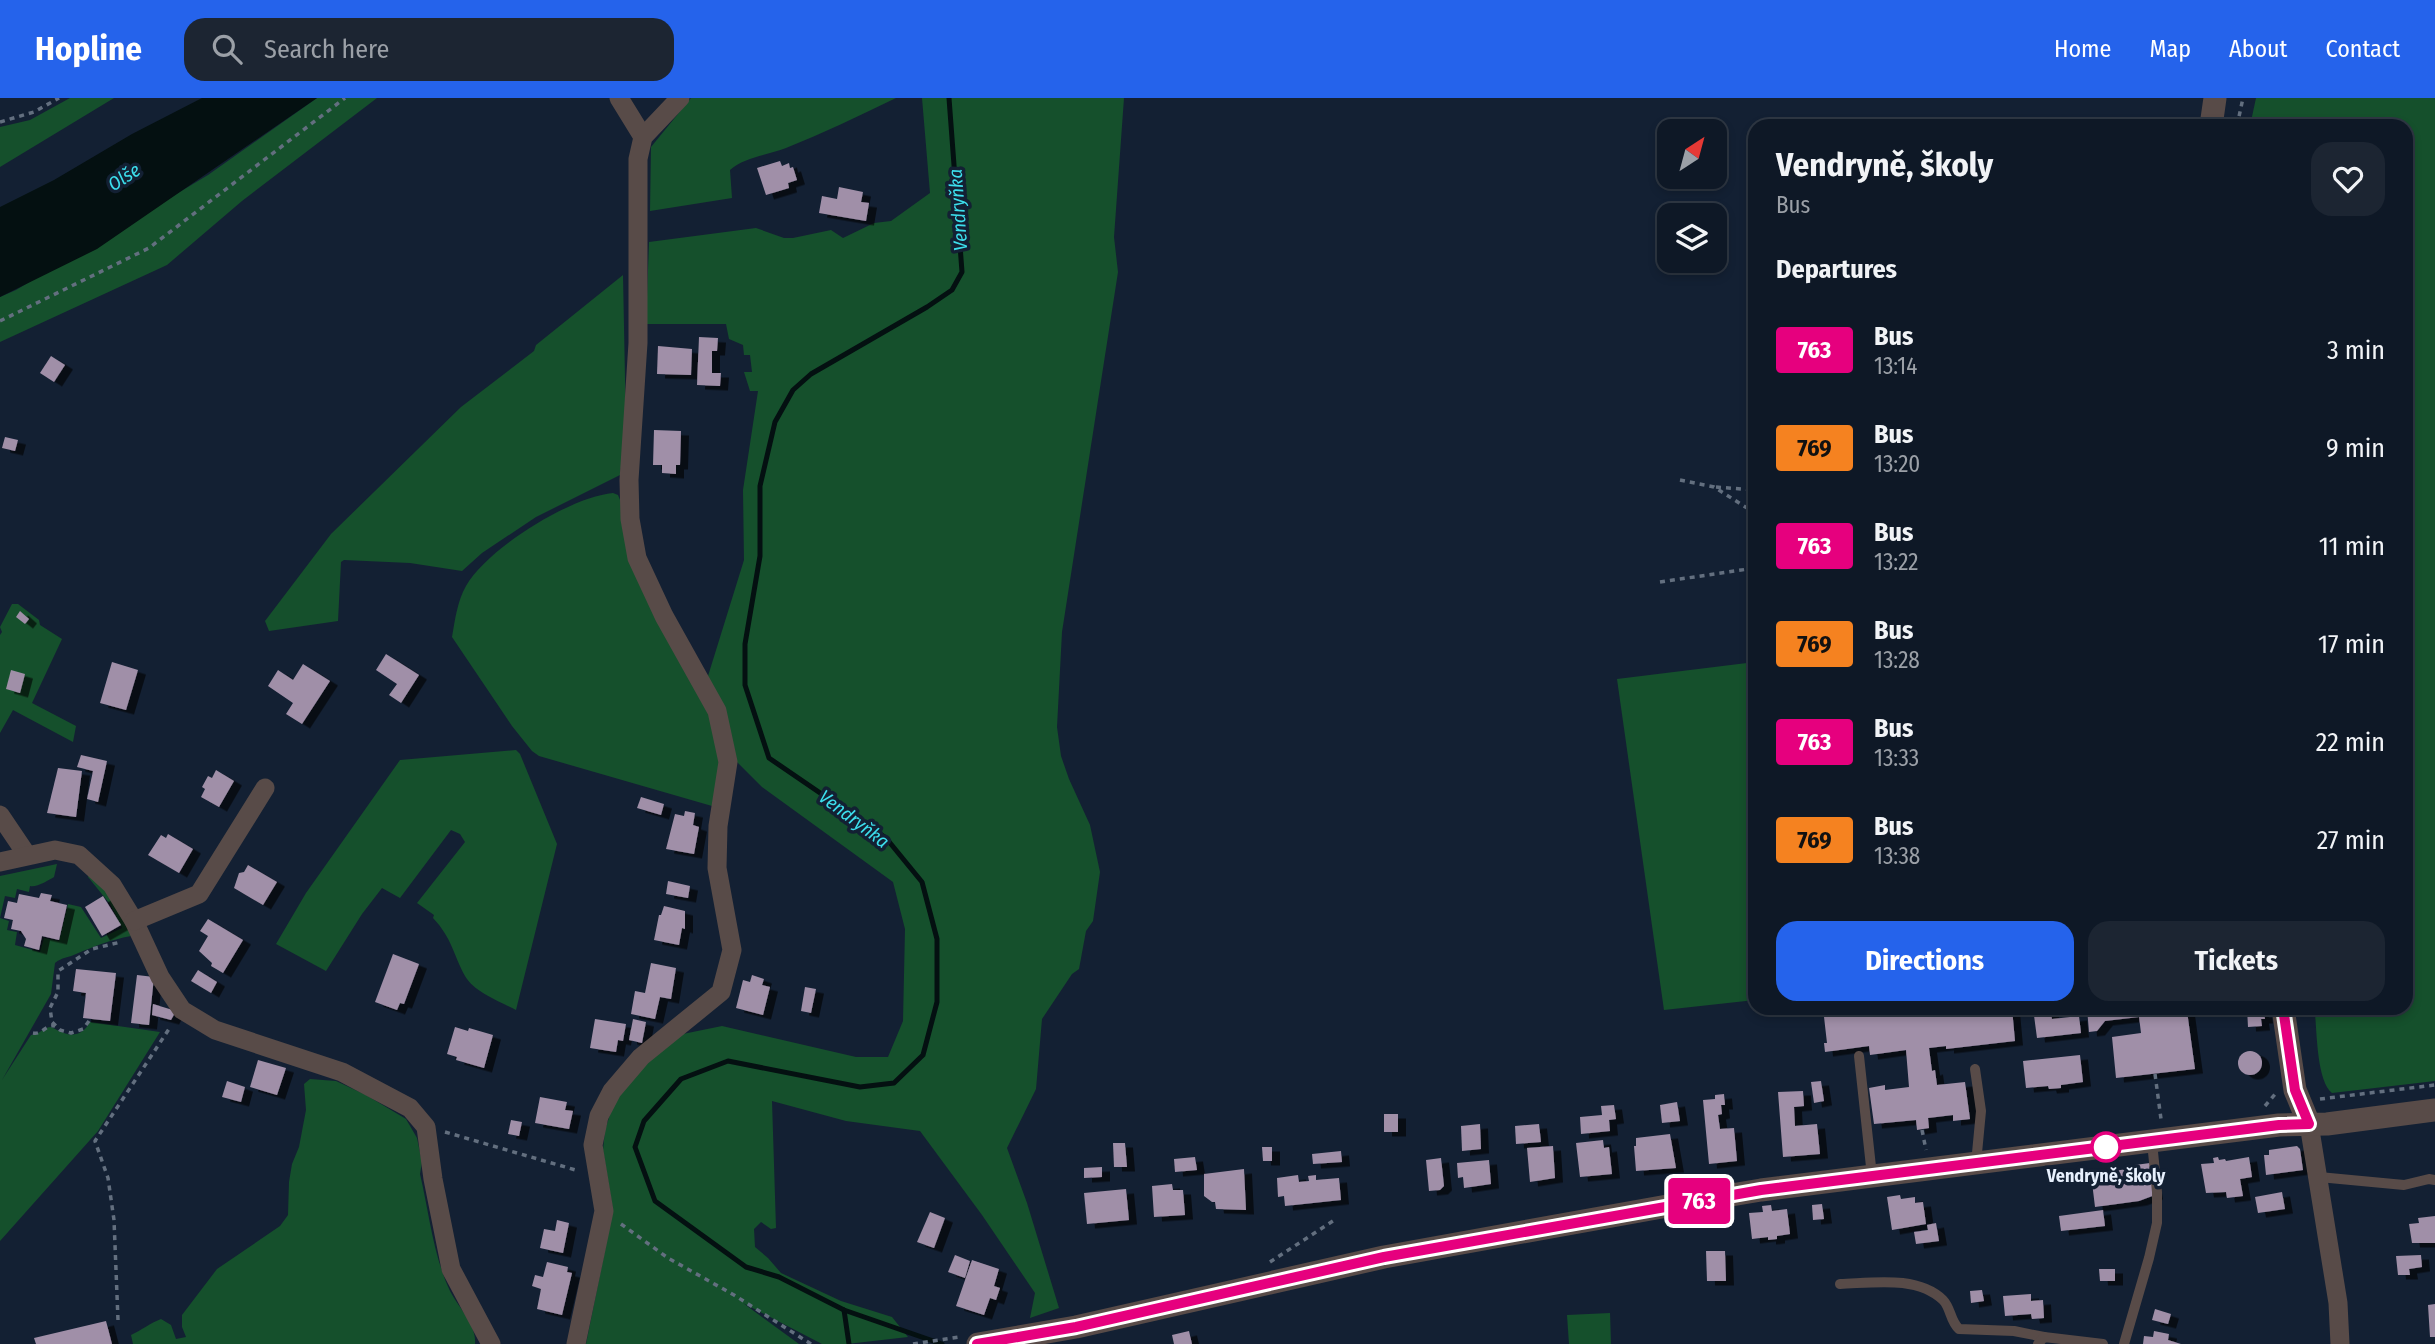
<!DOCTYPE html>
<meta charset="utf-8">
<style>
body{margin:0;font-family:"Fira Sans Condensed",sans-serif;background:#1c2532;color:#f1f3f6;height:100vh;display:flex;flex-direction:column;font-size:26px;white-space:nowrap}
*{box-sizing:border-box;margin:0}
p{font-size:23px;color:#9ba0a7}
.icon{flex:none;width:38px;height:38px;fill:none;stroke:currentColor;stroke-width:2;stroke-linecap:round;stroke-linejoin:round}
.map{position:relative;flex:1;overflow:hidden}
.details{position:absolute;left:1748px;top:21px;width:665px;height:896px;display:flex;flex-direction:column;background:#0e1826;border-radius:21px;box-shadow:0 4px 10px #0003,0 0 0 2px #2e3743}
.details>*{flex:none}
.badge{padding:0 14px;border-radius:5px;font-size:24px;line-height:46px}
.needle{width:46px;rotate:36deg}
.controls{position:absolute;left:1657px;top:21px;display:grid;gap:14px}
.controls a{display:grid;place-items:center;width:70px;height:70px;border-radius:14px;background:#0e1826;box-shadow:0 4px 10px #0003,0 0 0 2px #2e3743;font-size:35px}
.map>.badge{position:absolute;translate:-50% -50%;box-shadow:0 0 0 4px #fff}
h2{padding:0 28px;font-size:26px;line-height:63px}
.round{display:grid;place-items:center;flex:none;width:74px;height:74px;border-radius:21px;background:#1c2532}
.summary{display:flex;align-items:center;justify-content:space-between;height:119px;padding:0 28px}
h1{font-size:33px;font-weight:700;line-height:52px}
.cta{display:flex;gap:14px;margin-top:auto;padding:14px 28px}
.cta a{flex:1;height:80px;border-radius:21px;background:#2563eb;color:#fff;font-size:28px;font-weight:700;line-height:80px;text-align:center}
.cta a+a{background:#1c2532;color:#f1f3f6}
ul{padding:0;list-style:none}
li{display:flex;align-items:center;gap:21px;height:98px;padding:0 28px}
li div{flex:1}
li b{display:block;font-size:26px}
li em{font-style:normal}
li .badge{min-width:77px;font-weight:700;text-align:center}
header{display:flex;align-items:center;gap:42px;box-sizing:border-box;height:98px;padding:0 35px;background:#2563eb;color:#fff}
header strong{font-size:33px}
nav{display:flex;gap:38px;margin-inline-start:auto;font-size:24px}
.search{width:490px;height:63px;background:#1c2532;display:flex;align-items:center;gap:18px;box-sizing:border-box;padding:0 24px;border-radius:21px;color:#9ba0a7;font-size:26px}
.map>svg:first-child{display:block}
.green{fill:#15502c}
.water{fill:#041011}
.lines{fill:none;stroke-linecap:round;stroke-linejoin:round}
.stream{stroke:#041011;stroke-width:5}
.building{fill:#a08fa8;filter:url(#shadow)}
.path{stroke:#636f7f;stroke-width:3.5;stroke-dasharray:5 5;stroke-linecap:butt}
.service{stroke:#584b48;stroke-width:10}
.minor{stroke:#584b48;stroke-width:19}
.tertiary{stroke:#584b48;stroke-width:23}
.line-casing{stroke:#fff;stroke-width:16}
.line{stroke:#e6007e;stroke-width:10}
.stop-dot{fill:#fff;stroke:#e6007e;stroke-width:3.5}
.labels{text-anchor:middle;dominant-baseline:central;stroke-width:7;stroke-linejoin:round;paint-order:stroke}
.stop-label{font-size:18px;font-weight:bold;fill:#e7f0fd;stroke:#132033}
.water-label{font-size:19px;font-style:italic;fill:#3cdeec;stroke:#132033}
</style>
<header>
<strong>Hopline</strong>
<div class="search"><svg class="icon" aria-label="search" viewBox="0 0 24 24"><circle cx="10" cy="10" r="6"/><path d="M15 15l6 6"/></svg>Search here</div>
<nav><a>Home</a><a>Map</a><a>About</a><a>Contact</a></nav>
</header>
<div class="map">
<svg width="2435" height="1246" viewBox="0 0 2435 1246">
<defs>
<filter id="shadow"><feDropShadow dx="8" dy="4.5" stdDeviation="0" flood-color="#0009"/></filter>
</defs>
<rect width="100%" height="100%" fill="#132033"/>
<g class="green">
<polygon points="70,0 114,0 0,69 0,29 30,22"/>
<polygon points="317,0 377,0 242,103 167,167 0,244 0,199 16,192 208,77"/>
<path d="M691 0H896C859 18 823 35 786 50 768 57 744 59 730 72L732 100 650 113 651 49Z"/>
<polygon points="922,0 1124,0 1114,139 1118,174 1062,534 1057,629 1061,658 1069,681 1090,727 1100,774 1093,823 1086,833 1079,871 1072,876 1042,921 1036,991 1007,1050 1027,1105 1059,1210 1030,1220 1035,1195 982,1117 920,1033 846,1023 772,1003 776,1130 771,1131 761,1124 754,1131 755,1149 768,1160 781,1175 841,1203 892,1219 908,1239 847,1246 822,1246 743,1205 799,1246 586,1246 613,1112 603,1052 605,1032 614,1004 629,982 678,937 722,928 856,959 888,959 903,923 905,831 893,784 762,689 735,662 708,578 744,462 743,392 758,293 750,293 744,274 752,274 750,257 744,257 743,247 729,241 726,226 646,226 649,144 756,130 784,140 793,140 831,132 843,140 874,125 891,123 930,95"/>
<path d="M2256 0H2435V983L2332 995C2317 983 2317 936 2315 916L2321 910H2406V28H2250Z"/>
<polygon points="623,177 626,332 620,377 536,419 482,455 462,473 410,465 344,462 341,464 338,523 269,533 265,523 331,436 461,309 534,253 536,247"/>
<path d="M613 395 618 397 708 611 721 668 712 708 539 658 532 653 512 628 452 539C455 522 457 504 466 488 488 450 570 399 613 395Z"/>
<polygon points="12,506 18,506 39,522 40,527 62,541 32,605 76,628 73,644 13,612 0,635 0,537 2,534 0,529"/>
<polygon points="1755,564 1755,902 1664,912 1617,581"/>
<path d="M516 652 520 656 557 746 516 912C501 904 474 894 465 878 453 856 452 840 433 820L434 817 417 805 465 744 460 736 451 732 400 800 382 790 362 816 326 873 276 846 306 795 400 662Z"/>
<path d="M57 766 54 779C49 782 36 790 30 788L29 794 17 791 15 800 5 798 0 820 9 823 7 832 17 834 15 847 40 854 44 840 59 843 68 806 81 809 101 840 122 830 110 806 88 779 89 776 107 788 131 838C110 842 95 848 76 856 68 860 62 859 55 865L51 896 2 982 31 937C39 937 44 929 51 929 54 930 60 934 62 934 74 940 84 935 90 924L160 934 98 1033 0 1143V778Z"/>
<path d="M310 981 336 983 366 997 406 1021 417 1040 422 1064 420 1076C429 1114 433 1157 450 1193 458 1209 477 1227 475 1246H133L131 1237C142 1232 150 1225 161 1221L171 1227 176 1241 186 1239 182 1229V1217L217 1171 280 1128 288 1117 289 1084 292 1066 299 1049 306 1012 304 986Z"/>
<polygon points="1610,1215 1611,1246 1569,1246 1567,1217"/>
</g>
<polygon class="water" points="202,0 317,0 97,151 0,199 0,109 54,82 132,36"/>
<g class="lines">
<g class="stream">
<polyline points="844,1212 849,1246"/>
<polyline points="942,1246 844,1212 779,1179 746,1169 655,1103 635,1049 644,1023 681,981 728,963 860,989 894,985 923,957 937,904 937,841 922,784 886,740 769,660 745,587 745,546 760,458 760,388 775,324 793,292 811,276 927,209 952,192 962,174 949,0"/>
</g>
</g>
<g class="building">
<polygon points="780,63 782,68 789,65 790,70 793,69 797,82 788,85 789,90 766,97 757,70"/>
<polygon points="839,89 863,94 861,104 869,105 866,123 819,115 822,98 837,101"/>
<polygon points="699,239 718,240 717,253 712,253 712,275 721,275 720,288 697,287"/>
<polygon points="658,248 692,251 691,277 657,276"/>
<polygon points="51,258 65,267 54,284 40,275"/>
<polygon points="654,332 681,333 680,367 676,367 676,376 662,375 662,367 653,367"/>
<polygon points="5,339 18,342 15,353 2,350"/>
<polygon points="20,513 29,521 25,526 16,519"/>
<polygon points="386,556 419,577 401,605 389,597 397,586 376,572"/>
<polygon points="112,564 138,572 126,612 100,605"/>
<polygon points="303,566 330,583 302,626 286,616 293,605 268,588 278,572 293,582"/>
<polygon points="11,572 25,576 20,595 6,591"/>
<polygon points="81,657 107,663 98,704 87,701 93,673 77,669"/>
<polygon points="58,670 82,673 76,719 47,715"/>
<polygon points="216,672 234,683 219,709 201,699 205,691 202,689 208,678 212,680"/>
<polygon points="641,699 664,706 661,717 637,710"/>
<polygon points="685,713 695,715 693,727 699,729 694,756 666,751 675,716 684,718"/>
<polygon points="168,736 193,751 179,775 148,757 161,737 166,740"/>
<polygon points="248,767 277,784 263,807 234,790 239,775 244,774"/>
<polygon points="668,783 690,788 688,800 666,796"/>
<polygon points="41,795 52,797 50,803 67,807 59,842 42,838 39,852 24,848 26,841 21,833 11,831 13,822 4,820 8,803 17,805 19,796 39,800"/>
<polygon points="103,798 121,827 102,838 85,809"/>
<polygon points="664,808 685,813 685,831 682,830 679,847 654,842 659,817 661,817"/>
<polygon points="208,821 243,842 223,875 211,868 212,865 199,853 208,838 200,833"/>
<polygon points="393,856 419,866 404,906 400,905 397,912 375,904"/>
<polygon points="651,865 676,870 671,901 660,899 655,921 631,916 635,893 645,895"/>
<polygon points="76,871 116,875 110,923 83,920 86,895 73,893"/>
<polygon points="198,872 217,884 211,895 191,883"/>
<polygon points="137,877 154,879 149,927 131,925"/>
<polygon points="752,877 764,881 762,887 770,889 763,917 736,910 743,882 750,884"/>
<polygon points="805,889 816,891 811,915 801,913"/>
<polygon points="153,906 176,913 171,922 152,917"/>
<polygon points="1823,910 1924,910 1925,918 1961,910 2012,910 2015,943 1946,951 1946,948 1929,950 1932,973 1935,972 1937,987 1965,984 1970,1021 1953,1023 1953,1017 1928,1020 1929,1030 1917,1032 1916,1022 1874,1026 1869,990 1885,987 1885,992 1909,989 1906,952 1870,957 1869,948 1825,954 1824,945 1827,945"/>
<polygon points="2033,910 2050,910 2052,921 2079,918 2081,935 2037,940"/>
<polygon points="2087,910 2158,910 2158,916 2187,913 2195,971 2116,980 2112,939 2141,935 2139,919 2105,923 2097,933 2089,934"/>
<polygon points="2247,910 2260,910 2261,915 2264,915 2265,921 2261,921 2262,928 2248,929"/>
<polygon points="595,921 626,926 623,943 618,942 616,954 590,950"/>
<polygon points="633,921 646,924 642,945 629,942"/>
<polygon points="455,929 468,933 469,930 493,937 484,970 456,962 457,959 447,956"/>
<circle cx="2250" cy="965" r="12"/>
<polygon points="2080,957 2083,984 2061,987 2061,990 2049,991 2048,988 2026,990 2023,963"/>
<polygon points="258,962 286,970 277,997 250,989"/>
<polygon points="227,983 245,989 241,1004 222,999"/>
<polygon points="1821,983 1824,1003 1814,1005 1811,984"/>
<polygon points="1803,993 1804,1008 1794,1009 1795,1028 1817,1026 1820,1056 1783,1059 1778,994"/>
<polygon points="1724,996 1725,1007 1721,1007 1722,1016 1718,1017 1720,1031 1734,1030 1737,1063 1709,1066 1703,1002 1715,1001 1715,997"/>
<polygon points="540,999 567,1004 565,1012 573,1013 569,1031 535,1025"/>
<polygon points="1677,1004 1680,1023 1662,1025 1660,1007"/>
<polygon points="1614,1007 1616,1021 1609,1022 1610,1033 1581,1036 1580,1019 1602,1017 1601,1008"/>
<rect x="1384" y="1016" width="14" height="18"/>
<polygon points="511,1022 522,1024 519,1038 508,1036"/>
<polygon points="1480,1026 1481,1051 1462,1053 1461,1028"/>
<polygon points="1539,1026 1541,1044 1516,1046 1515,1028"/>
<polygon points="1670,1036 1676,1070 1636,1073 1634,1048 1636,1048 1636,1040"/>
<polygon points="1603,1042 1604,1050 1609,1049 1612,1076 1580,1079 1576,1045"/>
<polygon points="1113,1045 1125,1045 1127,1069 1114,1069"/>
<polygon points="1553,1048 1555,1080 1530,1084 1527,1050"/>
<polygon points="2297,1048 2300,1051 2303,1072 2266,1077 2264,1057 2269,1057 2269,1052"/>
<polygon points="1262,1049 1272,1049 1272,1063 1263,1063"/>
<polygon points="1341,1053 1342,1064 1313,1066 1312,1056"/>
<polygon points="1195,1059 1197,1072 1175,1074 1174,1061"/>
<polygon points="2218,1059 2219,1062 2225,1061 2226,1063 2249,1059 2252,1079 2240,1081 2243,1098 2227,1100 2226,1094 2206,1095 2201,1066 2214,1065 2213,1060"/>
<polygon points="1441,1060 1444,1088 1440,1092 1429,1093 1426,1062"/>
<polygon points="1489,1062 1491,1086 1464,1090 1463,1079 1458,1080 1457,1065"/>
<polygon points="2150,1065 2155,1097 2139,1103 2095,1109 2091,1076 2135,1070 2135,1067"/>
<polygon points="1102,1069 1102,1079 1084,1080 1084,1070"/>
<polygon points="1244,1071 1246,1112 1216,1111 1215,1104 1212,1104 1204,1098 1204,1076"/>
<polygon points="1298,1077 1299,1084 1309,1083 1308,1078 1316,1077 1316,1082 1339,1080 1341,1102 1285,1108 1284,1098 1278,1099 1277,1080"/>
<polygon points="1172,1086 1173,1092 1183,1092 1185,1117 1154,1119 1152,1088"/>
<polygon points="1126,1091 1129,1122 1087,1126 1084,1095"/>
<polygon points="2282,1094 2285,1111 2258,1115 2255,1099"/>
<polygon points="1900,1097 1901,1101 1915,1099 1915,1105 1923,1104 1926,1126 1892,1132 1887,1099"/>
<polygon points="1822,1106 1824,1121 1813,1122 1812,1107"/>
<polygon points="1771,1107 1772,1113 1787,1111 1790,1136 1777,1138 1777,1141 1768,1142 1768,1139 1752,1141 1749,1115 1763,1114 1762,1108"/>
<polygon points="2103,1112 2105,1128 2061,1133 2059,1118"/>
<polygon points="930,1114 945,1120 934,1150 917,1144"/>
<polygon points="2435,1118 2435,1145 2412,1145 2409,1126 2419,1125 2418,1120"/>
<polygon points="557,1122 569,1125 563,1155 540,1150 544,1131 555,1133"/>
<polygon points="1936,1125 1939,1143 1916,1146 1914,1134 1928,1132 1927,1127"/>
<polygon points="1706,1153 1725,1153 1726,1183 1707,1183"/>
<polygon points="955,1157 970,1163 965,1180 948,1174"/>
<polygon points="2421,1157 2422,1169 2409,1171 2410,1177 2398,1177 2396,1158"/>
<polygon points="972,1162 999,1171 994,1188 1000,1190 996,1202 990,1200 984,1217 956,1208"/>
<polygon points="547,1164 568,1169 567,1174 572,1175 562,1217 537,1211 541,1191 532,1188 535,1177 543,1179"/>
<polygon points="2099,1171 2115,1171 2115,1183 2100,1183"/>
<polygon points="1982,1192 1984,1203 1971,1205 1970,1193"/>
<polygon points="2031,1196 2031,1203 2043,1202 2044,1220 2032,1221 2031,1216 2005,1218 2003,1198"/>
<polygon points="2435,1206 2435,1239 2430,1239 2428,1207"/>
<polygon points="2155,1211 2171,1216 2168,1226 2152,1222"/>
<polygon points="106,1223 112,1246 36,1246 34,1240"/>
<polygon points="1189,1233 1192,1246 1174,1246 1172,1237"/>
<polygon points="2154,1233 2169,1236 2168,1242 2181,1246 2143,1246 2144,1238 2153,1239"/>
</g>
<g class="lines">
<g class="path">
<polyline points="0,24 34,14 59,0"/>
<polyline points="2237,28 2243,0"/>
<polyline points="0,223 149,150 345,0"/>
<polyline points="1680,382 1714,389 1755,415"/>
<polyline points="1716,389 1755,392"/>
<polyline points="1660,484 1755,470"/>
<polyline points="89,923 83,931 71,935 60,932 52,924 50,910 58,894 58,873 92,851 121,844"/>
<path d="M33 935C42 937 46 926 55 928"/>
<polyline points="2155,976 2161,1021"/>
<polyline points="2320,1001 2435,987"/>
<polyline points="2265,1008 2276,995"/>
<polyline points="1922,1032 1926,1052"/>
<polyline points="445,1034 579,1073"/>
<polyline points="621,1126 668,1160 734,1197 811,1246"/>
<polyline points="1270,1164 1333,1123"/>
<polyline points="118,1222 114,1122 108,1080 95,1043 171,928"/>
<polyline points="913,1246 959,1239"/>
</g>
<g class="service">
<polyline points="1859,958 1872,1078"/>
<polyline points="1975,971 1981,1013 1977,1055 1978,1064"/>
<polyline points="2319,1079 2404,1087 2429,1081 2435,1082"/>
<path d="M1840 1186C1872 1185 1917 1177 1943 1202 1951 1210 1950 1223 1959 1231L2014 1233 2044 1239"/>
<polyline points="2038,1246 2044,1239 2103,1246"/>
<polyline points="2124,1246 2149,1160 2157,1125 2157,1094 2152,1044"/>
</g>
<g class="minor">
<polyline points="619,0 643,39"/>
<polyline points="0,717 27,757"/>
<polyline points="0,764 55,752 79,757 112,787 134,823 160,879 182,912 215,932 342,974 410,1010 426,1029 433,1081 451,1171 491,1246"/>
<polyline points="134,823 199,796 265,690"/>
<polyline points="2309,1026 2338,1205 2340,1246"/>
<polyline points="576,1246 604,1113 593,1047 599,1018 612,993 641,959 721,894 732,852 717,770 718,728 728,664 717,613 664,518 637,460 630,421 629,382 638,245 638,61 643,39 680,0"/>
</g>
<g class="tertiary">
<polyline points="2211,28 2215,0"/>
<polyline points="2283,910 2295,992 2309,1026"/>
<polyline points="978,1246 1076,1229 1384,1159 1684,1105 1761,1092 2279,1027 2327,1026 2435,1012"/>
</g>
</g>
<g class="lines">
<defs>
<polyline id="line" points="977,1246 1076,1229 1384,1159 1761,1092 2279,1027 2309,1026 2295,992 2283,910"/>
</defs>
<use href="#line" class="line-casing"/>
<use href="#line" class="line"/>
</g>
<circle class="stop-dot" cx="2106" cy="1049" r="14"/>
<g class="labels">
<g class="stop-label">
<text x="2106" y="1078">Vendryně, školy</text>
</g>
<g class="water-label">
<text transform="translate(124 79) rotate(-33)">Olše</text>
<text transform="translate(958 112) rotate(-94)">Vendryňka</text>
<text transform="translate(854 721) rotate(37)">Vendryňka</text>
</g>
</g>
</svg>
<div class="controls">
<a><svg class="needle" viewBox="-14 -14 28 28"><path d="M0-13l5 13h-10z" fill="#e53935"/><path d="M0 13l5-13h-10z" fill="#9ba0a7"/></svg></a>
<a><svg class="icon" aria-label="layers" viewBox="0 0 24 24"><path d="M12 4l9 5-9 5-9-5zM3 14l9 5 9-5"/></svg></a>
</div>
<b class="badge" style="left:1699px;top:1103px;background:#e6007e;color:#fff">763</b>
<section class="details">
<div class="summary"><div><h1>Vendryně, školy</h1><p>Bus</p></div><a class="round"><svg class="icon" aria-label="heart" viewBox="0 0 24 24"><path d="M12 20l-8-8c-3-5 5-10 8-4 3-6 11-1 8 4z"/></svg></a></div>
<h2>Departures</h2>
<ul>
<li><span class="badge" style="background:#e6007e;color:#fff">763</span><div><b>Bus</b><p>13:14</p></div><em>3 min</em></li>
<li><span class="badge" style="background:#f58220;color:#111">769</span><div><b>Bus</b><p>13:20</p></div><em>9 min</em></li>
<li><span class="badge" style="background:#e6007e;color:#fff">763</span><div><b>Bus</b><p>13:22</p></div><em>11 min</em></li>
<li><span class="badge" style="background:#f58220;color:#111">769</span><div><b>Bus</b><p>13:28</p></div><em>17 min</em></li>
<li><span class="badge" style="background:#e6007e;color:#fff">763</span><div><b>Bus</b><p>13:33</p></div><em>22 min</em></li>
<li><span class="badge" style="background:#f58220;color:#111">769</span><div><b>Bus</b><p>13:38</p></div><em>27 min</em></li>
</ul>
<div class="cta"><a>Directions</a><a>Tickets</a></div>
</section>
</div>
